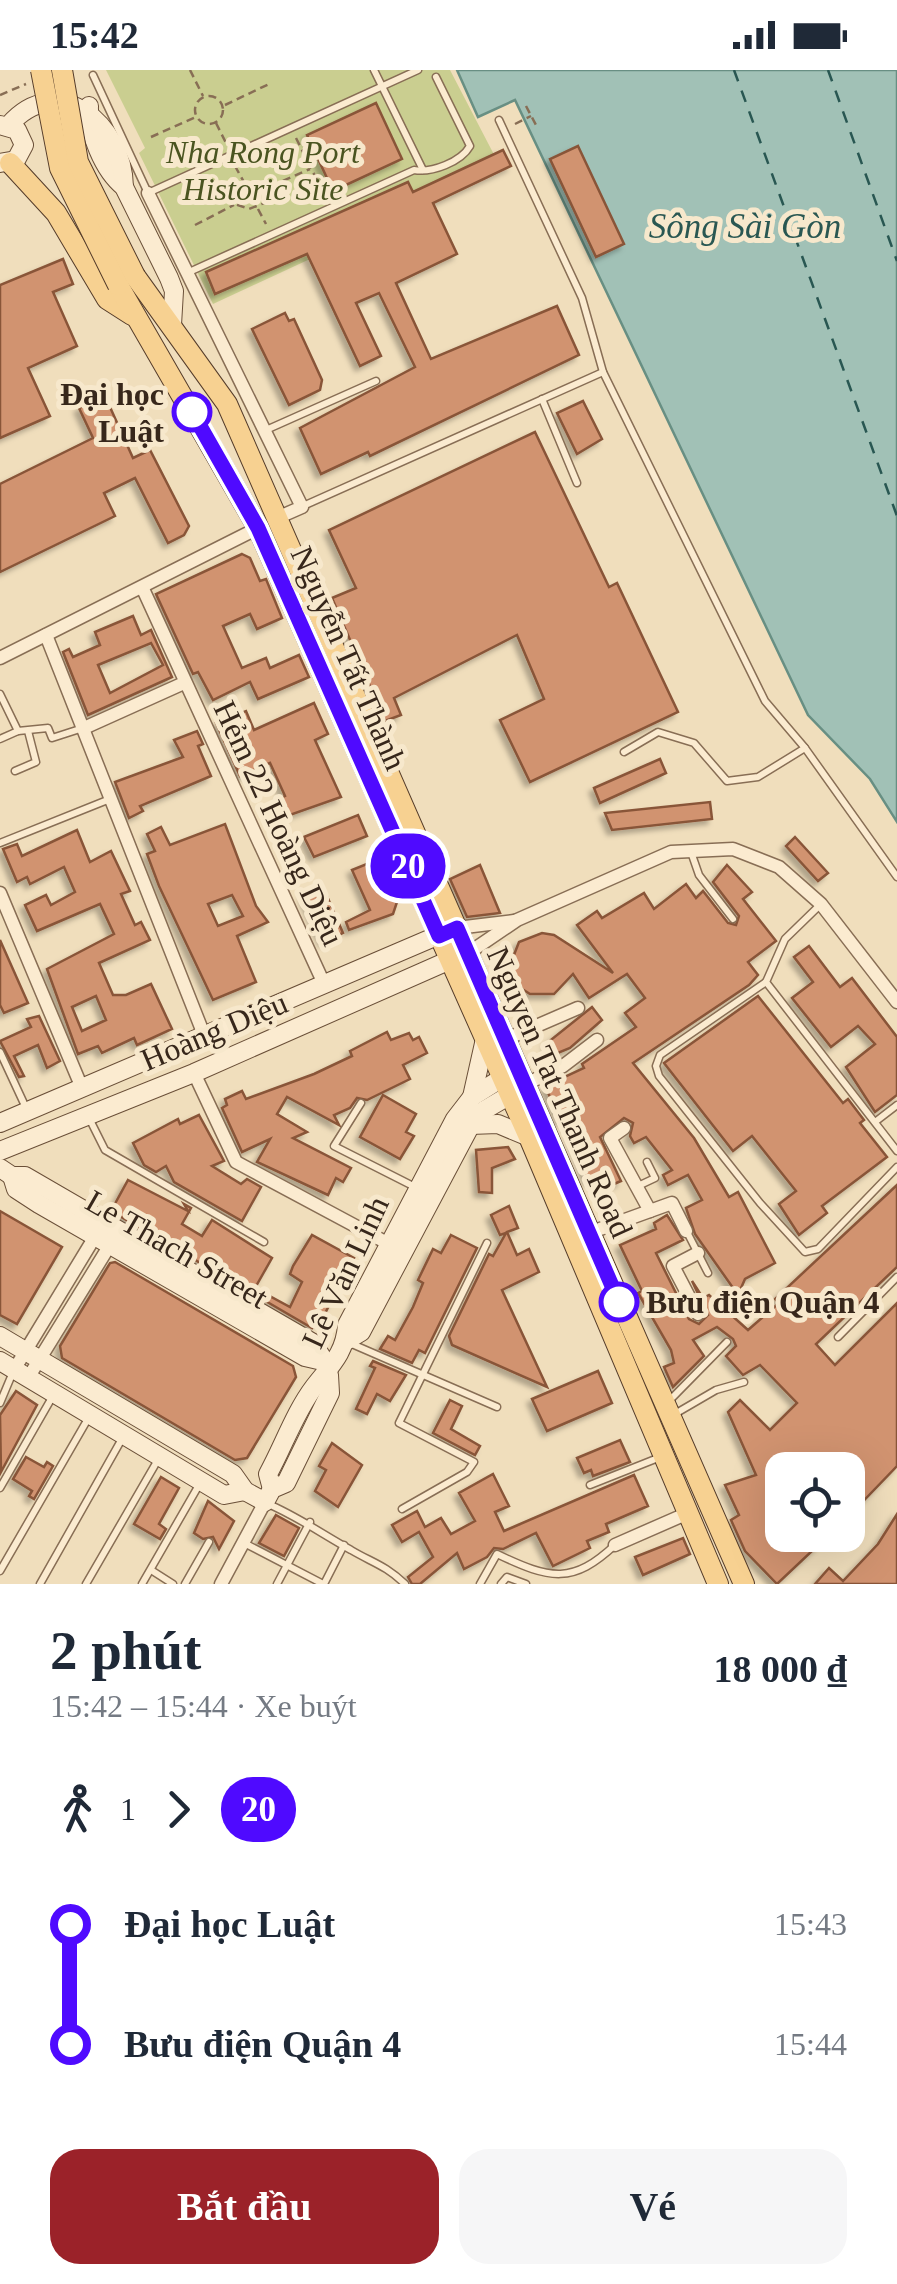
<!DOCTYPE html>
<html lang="vi">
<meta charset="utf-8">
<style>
body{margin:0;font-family:Georgia,serif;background:#f6f6f7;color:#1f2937;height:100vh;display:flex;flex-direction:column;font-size:38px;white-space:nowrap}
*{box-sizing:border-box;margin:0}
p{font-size:32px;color:#747a83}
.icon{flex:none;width:55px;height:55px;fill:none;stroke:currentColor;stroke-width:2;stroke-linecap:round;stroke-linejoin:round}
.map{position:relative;height:1514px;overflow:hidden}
.panel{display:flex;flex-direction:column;background:#fff;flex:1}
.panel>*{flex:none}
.badge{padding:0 20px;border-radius:32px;font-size:35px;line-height:65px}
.controls{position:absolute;left:765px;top:1382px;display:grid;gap:20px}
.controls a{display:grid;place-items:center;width:100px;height:100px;border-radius:20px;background:#fff;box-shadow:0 10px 40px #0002;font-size:50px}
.map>.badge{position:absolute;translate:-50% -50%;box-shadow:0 0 0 5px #fff}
.legs{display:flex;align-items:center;gap:15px;height:110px;padding:0 50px;font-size:32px}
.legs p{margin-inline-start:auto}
.overview{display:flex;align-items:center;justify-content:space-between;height:170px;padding:0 50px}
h1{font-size:55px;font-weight:800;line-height:75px}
.primary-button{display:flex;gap:20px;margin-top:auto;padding:20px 50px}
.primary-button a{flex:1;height:115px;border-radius:30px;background:#9b2229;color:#fff;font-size:40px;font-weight:800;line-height:115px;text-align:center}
.primary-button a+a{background:#f6f6f7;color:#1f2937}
ul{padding:0 50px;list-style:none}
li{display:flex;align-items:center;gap:35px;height:120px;font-size:38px}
li i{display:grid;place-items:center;width:15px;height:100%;margin:0 12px;background:currentColor}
li i::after{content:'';width:25px;height:25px;margin:-12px;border:8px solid;border-radius:50%;background:#fff}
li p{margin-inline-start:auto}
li:first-child i{background:linear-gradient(#0000 50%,currentColor 0)}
li:last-child i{background:linear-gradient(currentColor 50%,#0000 0)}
.status{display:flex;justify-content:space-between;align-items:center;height:70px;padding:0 50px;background:#fff;direction:ltr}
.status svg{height:28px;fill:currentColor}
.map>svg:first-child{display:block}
.green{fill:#cace90}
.water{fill:#a1c1b6;stroke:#688f83;stroke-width:2.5}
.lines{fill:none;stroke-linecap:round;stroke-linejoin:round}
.ferry{stroke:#295752;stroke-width:2.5;stroke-dasharray:12 10;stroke-linecap:butt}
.building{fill:#d19370;stroke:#895539;stroke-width:2.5;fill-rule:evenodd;filter:url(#shadow)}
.lane-casing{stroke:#886e55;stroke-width:9}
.street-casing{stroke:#886e55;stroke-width:15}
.secondary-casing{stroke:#6a4f38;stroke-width:20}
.primary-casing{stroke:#553c2a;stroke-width:22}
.path{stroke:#886e55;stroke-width:2.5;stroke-dasharray:8 5;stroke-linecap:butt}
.lane{stroke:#fbebd0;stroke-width:6}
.street{stroke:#fbebd0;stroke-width:12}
.secondary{stroke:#fbebd0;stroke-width:18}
.primary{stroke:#f7d191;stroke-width:20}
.primary-bridge-casing{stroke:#553c2a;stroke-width:22;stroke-linecap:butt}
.primary-bridge{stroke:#f7d191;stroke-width:20}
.line-1-casing{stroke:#fff;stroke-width:22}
.line-1{stroke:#4f0aff;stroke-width:15}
.stop-1-dot{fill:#fff;stroke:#4f0aff;stroke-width:5}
.labels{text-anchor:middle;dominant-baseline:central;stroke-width:10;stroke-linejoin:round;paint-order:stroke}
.park-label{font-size:32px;font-style:italic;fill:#4a5420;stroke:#f7e8cc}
.stop-label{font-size:32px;font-weight:bold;fill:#37271b;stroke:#f7e8cc;text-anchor:end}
.street-label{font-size:32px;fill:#37271b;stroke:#f7e8cc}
.water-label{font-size:35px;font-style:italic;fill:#295752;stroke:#f7e8cc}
</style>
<div class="status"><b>15:42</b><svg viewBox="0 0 49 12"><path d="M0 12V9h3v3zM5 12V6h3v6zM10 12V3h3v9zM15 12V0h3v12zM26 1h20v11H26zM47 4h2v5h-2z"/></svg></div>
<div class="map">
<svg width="897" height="1514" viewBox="0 0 897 1514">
<defs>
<filter id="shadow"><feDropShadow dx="-4.5" dy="4.5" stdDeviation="2.5" flood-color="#0004"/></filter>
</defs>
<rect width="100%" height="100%" fill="#f0debc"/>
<polygon class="green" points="106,0 450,0 502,100 213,234 139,83 145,78"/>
<polygon class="water" points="457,0 897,0 897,752 870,709 808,645 515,30 478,47"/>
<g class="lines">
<g class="ferry">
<polyline points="734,0 897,446"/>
<polyline points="828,0 897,191"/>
</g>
</g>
<g class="building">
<polygon points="376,33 402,89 333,121 307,65"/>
<polygon points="578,76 624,174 596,187 550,89"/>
<polygon points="503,80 511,96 433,133 457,184 396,213 431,289 557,236 579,285 370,386 368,382 321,404 300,358 415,297 379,223 356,233 381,286 360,296 307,184 215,224 206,202 408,112 413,122"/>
<polygon points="63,189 73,214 53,222 77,276 28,298 50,346 0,368 0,215"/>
<polygon points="285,243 289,251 294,249 322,310 320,320 289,335 252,259"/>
<polygon points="105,326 133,388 150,380 189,456 184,465 168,473 135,408 104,423 115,446 0,502 0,414 93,368 79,338"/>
<polygon points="583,331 602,369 577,384 557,343"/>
<polygon points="535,362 609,517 617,513 678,642 530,712 500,650 544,629 517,565 394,628 401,645 385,651 332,528 356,518 329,460"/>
<polygon points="242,484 250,488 260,511 266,509 282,548 257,559 250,544 223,556 242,598 266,588 270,598 299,585 309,607 258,629 250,612 213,630 198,602 193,604 156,524"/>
<path d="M133 546 141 565 151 560 172 607 88 645 63 582 69 579 73 587 100 575 95 562ZM151 573 163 595 110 623 98 595Z"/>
<polygon points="314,633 328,664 315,670 341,727 287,746 279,729 285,726 270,693 240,706 216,653 246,641 254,660"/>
<polygon points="197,661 203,674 198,676 211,706 140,736 143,741 129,748 115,712 183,687 174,670"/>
<polygon points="660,689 666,703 600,733 594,718"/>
<polygon points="710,732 712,749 612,760 605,743"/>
<polygon points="358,745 367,766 314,787 304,767"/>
<path d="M225 754 256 836 268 852 237 866 256 912 213 930 159 816 147 784 155 781 147 764 161 757 170 775ZM232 825 243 846 218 856 208 834Z"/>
<path d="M77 760 90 792 111 781 130 821 121 824 135 855 141 852 150 870 99 893 113 925H126L151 914 172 959 137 975 134 968 102 983 98 976 78 984 47 899 114 864 100 834 37 861 25 835 46 825 51 835 75 822 64 797 30 814 27 807 17 812 3 779 17 774 22 786ZM96 926 106 950 82 961 72 937Z"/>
<polygon points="795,767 828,803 818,811 786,776"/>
<polygon points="379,789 398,829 393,844 349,860 346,852 370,840 352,800"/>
<polygon points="480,795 500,843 467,847 450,809"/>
<polygon points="727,795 752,822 743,829 776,871 748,892 758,905 749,915 633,993 694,1068 729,1127 738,1122 775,1193 745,1209 738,1225 695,1164 686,1138 702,1130 688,1105 668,1115 663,1105 672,1100 646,1067 634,1073 630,1066 633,1053 624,1048 600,1067 621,1111 607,1117 602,1104 588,1111 565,1049 561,1051 545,1016 584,998 582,994 636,957 625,943 645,928 627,904 589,928 573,904 554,924 530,924 519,917 510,895 519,872 542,863 554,865 613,903 577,855 597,841 602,848 644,823 654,839 686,814 696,828 703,821 728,853 736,855 739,846 713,812"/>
<polygon points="323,817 343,863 324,872 304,826"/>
<polygon points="0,870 28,933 4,943 0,935"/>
<polygon points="809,876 840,917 852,908 897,967 897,1025 875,1042 846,997 875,974 858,956 831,977 792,928 813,912 794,887"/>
<polygon points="758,926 843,1033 848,1029 864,1050 860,1053 887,1087 822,1136 827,1143 799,1165 779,1134 796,1121 752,1066 733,1081 664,993"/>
<polygon points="592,937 602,950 570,978 553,985 547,973"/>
<polygon points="39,946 60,991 47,998 38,975 14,986 24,1006 19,1007 0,971 31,957 27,949"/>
<polygon points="387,962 391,970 409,963 413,970 419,967 427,983 403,995 410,1009 367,1030 357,1028 350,1038 334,1045 339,1055 287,1027 277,1044 307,1062 293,1068 351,1098 343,1112 336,1108 328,1125 257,1092 270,1069 242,1082 222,1038 227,1035 225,1029 242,1021 246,1029 314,1004 352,986 350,981"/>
<polygon points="383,1025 416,1044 406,1062 414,1066 400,1089 360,1067"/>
<polygon points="199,1045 224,1091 212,1096 241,1114 247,1109 261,1117 242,1151 174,1112 166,1096 156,1102 144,1095 133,1073 178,1049 180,1054"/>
<polygon points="508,1077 515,1089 492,1098 492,1123 479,1122 476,1080"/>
<polygon points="128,1110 188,1141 184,1134 191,1138 182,1154 202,1166 212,1150 272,1188 255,1218 290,1237 302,1212 290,1204 293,1196 312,1165 354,1188 322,1249 318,1248 312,1258 111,1141"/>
<polygon points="897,1115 897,1197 816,1274 835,1295 897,1233 897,1396 848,1447 848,1400 782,1400 782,1465 829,1465 777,1514 745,1481 731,1450 739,1445 725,1415 756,1405 728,1342 740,1330 770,1360 797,1333 760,1295 743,1305 726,1286 736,1276 733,1269 717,1257 693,1270 704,1286 673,1317 664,1297 674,1293 671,1280 638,1223 642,1221 620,1175 656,1159 654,1153 667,1145 683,1170 656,1183 689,1249 699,1254 708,1245 692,1211 703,1228 709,1225 748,1260 779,1233 775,1229"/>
<polygon points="509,1136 518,1158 507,1162 517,1185 529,1179 539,1202 502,1220 547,1317 452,1275 449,1266 489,1184 493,1186 506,1163 500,1165 491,1145"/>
<polygon points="0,1141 62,1177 17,1254 0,1245"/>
<polygon points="451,1165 477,1178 425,1283 419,1280 412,1293 380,1279 388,1266 395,1270 413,1237 423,1213 418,1210 433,1179 441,1183"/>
<polygon points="115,1192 293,1296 296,1307 247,1388 235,1390 62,1288 60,1276 110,1193"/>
<polygon points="373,1291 406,1305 390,1331 377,1324 367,1344 356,1339 375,1298 370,1296"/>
<polygon points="598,1301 612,1333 547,1361 532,1329"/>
<polygon points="16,1321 37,1335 1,1402 0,1345"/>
<polygon points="450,1330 462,1336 451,1359 480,1376 475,1385 433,1363"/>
<polygon points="620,1370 630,1392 593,1406 591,1400 584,1403 577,1388"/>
<polygon points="332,1373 362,1395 338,1437 315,1421 326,1400 319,1396"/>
<polygon points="26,1387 44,1397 47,1392 53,1396 34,1429 29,1426 32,1421 13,1409"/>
<polygon points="493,1404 509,1436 495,1442 504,1461 634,1405 648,1436 606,1454 609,1462 587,1471 590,1478 553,1496 536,1463 503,1479 494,1478 487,1487 464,1499 457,1483 420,1514 412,1514 408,1507 433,1487 419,1462 402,1472 392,1455 417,1441 425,1457 441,1448 451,1464 475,1451 459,1423"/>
<polygon points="161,1407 179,1418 159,1454 166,1459 160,1469 134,1454"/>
<polygon points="208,1431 234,1451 219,1479 213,1467 203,1469 194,1463"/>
<polygon points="897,1444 897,1514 815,1514 829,1498 843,1511 878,1474"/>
<polygon points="276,1445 299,1458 284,1486 259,1473"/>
<polygon points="683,1468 690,1484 643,1505 635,1487"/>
</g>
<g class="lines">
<defs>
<g id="lane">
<polyline points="374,0 423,100"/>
<polyline points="93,5 148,123 418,0"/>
<polyline points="499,50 582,228 603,302 765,631 805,678 897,807"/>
<path d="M187 203 414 100C432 103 461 92 470 76L436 7"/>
<polyline points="542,329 577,413"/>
<polyline points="266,360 376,311"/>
<polyline points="303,436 603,302"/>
<polyline points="0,624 18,661"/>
<polyline points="0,669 18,661 48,658 52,668 83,658"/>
<polyline points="624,682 658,662 694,673 727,711 758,707 805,678"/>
<polyline points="15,701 36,692 28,661"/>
<polyline points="0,773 110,729"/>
<polyline points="691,782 699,805 733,849"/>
<polyline points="820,835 785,869 766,912 897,1081"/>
<polyline points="766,912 660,985 656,996 659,1006 760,1133 805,1182 818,1179 897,1097"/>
<polyline points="0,982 27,1040"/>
<polyline points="361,1033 334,1076 417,1118"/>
<polyline points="89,1048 105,1080 264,1172"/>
<polyline points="875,1052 897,1035"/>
<polyline points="638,1116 655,1108 647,1092"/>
<polyline points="687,1162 708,1203"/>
<polyline points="838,1267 897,1207"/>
<polyline points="352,1274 497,1337"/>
<polyline points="669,1331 727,1272"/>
<polyline points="0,1333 13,1302"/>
<polyline points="673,1345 716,1320 744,1312"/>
<polyline points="590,1415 658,1388"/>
<polyline points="0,1418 54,1324"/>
<path d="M266 1433C297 1446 322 1464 351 1480 373 1493 385 1495 405 1514"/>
<polyline points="402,1439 467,1402 474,1392 399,1353 487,1173"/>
<polyline points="244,1473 323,1514"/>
<polyline points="151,1500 173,1514"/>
<polyline points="0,1501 89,1347"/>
<polyline points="40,1514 123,1367"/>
<polyline points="86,1514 159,1388"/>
<polyline points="142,1514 199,1415"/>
<polyline points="185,1514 209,1472"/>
<polyline points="277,1514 310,1452"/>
<polyline points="324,1514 344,1475"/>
<path d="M480 1514 497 1484C551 1510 573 1514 615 1475"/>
<polyline points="501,1514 507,1507 526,1514"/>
</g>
<g id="street">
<polyline points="148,123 302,437 277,448"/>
<polyline points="143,519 325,916"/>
<polyline points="46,565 204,965"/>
<polyline points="0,588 258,458"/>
<polyline points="84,658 184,613"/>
<polyline points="0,823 82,1018"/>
<polyline points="457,858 514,851"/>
<polyline points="467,884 517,850 671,782 733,779 779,797 821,834 897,932"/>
<polyline points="504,970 578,938"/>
<polyline points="194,1003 236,1092 389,1174"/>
<polyline points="524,1015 563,996 597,970"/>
<polyline points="624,1058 610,1068 650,1141"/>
<polyline points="589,1163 672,1133 686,1161"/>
<polyline points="698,1183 673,1196 698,1244"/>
<polyline points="14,1300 99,1160"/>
<polyline points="28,1308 113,1170"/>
<polyline points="615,1475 688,1443"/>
<polyline points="221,1514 265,1432"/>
</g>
<g id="secondary">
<path d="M89 36C88 62 103 100 124 117L169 208 174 221 172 255"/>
<path d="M9 55C57 0 123 53 124 117"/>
<polyline points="0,93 16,90 24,75 17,60 0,55"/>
<polyline points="472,1027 485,969"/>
<polyline points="0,1053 439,865"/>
<polyline points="470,1055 498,1054 529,1067"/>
<polyline points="0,1081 194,1003 450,890"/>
<polyline points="0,1098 12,1106 25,1106 313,1273 323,1289"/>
<polyline points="12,1106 16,1119 39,1134 305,1287 331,1293"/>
<polyline points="0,1266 233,1404 245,1421 265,1432 272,1419 286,1413 330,1323 329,1305"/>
<polyline points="346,1271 361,1262 476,1045 510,1025"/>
<polyline points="0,1291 224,1425 245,1421"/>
<path d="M272 1419 268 1404C283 1377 295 1342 314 1317 330 1296 345 1284 347 1255L455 1049 472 1027 502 1008"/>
</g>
<g id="primary">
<polyline points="10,93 56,143 107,229 132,245"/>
<polyline points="135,206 227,334 744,1514"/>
<polyline points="118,215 258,458 529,1067 718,1514"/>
</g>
</defs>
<use href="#lane" class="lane-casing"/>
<use href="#street" class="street-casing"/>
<use href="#secondary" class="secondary-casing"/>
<use href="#primary" class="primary-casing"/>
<g class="path">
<polyline points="190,0 203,26"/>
<polyline points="0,25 26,14"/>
<circle cx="209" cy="40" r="14"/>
<polyline points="225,35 269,14"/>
<polyline points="526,36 536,55"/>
<polyline points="216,53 226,73"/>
<polyline points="515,54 531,46"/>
<polyline points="151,67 196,47"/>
<polyline points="296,68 326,128"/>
<polyline points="235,96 245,114"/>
<polygon points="258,113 270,117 267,132 249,139 235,134 243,116"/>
<polyline points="271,116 310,99"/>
<polyline points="258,139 266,154"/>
<polyline points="195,155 234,135"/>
</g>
<use href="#lane" class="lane"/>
<use href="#street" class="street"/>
<use href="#secondary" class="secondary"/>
<use href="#primary" class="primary"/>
<defs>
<g id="primary-bridge">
<polyline points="41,0 60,98 118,215"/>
<polyline points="62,0 78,92 135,206"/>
</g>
</defs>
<use href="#primary-bridge" class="primary-bridge-casing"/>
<use href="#primary-bridge" class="primary-bridge"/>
</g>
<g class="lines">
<defs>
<polyline id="line-1" points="192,342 258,458 439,866 457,858 619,1232"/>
</defs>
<use href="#line-1" class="line-1-casing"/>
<use href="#line-1" class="line-1"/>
</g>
<g class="stop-1-dot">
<circle cx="192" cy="342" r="18"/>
<circle cx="619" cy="1232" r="18"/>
</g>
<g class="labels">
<g class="park-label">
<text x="263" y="82">Nha Rong Port<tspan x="263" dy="37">Historic Site</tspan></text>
</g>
<g class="stop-label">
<text x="164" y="324">Đại học<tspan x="164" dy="37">Luật</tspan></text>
<text x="646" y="1232" text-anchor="start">Bưu điện Quận 4</text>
</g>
<g class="street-label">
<text transform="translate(349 588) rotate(66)">Nguyễn Tất Thành</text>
<text transform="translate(279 753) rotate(65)">Hẻm 22 Hoàng Diệu</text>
<text transform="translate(214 961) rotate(-23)">Hoàng Diệu</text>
<text transform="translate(560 1022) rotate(66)">Nguyen Tat Thanh Road</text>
<text transform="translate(177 1179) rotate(30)">Le Thach Street</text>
<text transform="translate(345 1202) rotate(-65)">Lê Văn Linh</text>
</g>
<g class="water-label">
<text x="745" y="156">Sông Sài Gòn</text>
</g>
</g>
</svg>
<div class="controls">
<a><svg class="icon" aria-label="locate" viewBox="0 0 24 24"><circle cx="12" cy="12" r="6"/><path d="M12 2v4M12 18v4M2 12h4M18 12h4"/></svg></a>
</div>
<b class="badge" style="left:408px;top:796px;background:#4f0aff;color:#fff">20</b>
</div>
<section class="panel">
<div class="overview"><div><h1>2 phút</h1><p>15:42 – 15:44 · Xe buýt</p></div><b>18 000 ₫</b></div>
<div class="legs"><svg class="icon" aria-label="walk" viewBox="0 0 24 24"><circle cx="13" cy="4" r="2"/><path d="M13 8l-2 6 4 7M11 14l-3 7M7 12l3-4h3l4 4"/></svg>1<svg class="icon" aria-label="forward" viewBox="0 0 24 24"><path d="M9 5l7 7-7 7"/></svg><b class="badge" style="background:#4f0aff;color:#fff">20</b></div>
<ul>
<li><i style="color:#4f0aff"></i><b>Đại học Luật</b><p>15:43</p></li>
<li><i style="color:#4f0aff"></i><b>Bưu điện Quận 4</b><p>15:44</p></li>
</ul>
<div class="primary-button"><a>Bắt đầu</a><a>Vé</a></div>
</section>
